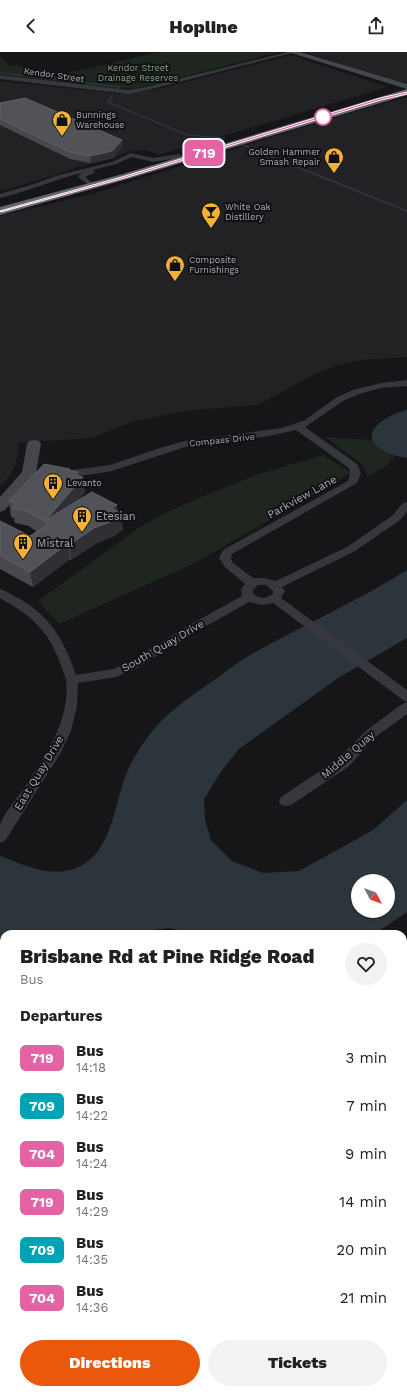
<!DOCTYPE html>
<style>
body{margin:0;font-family:"Work Sans",sans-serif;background:#f2f2f2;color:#202124;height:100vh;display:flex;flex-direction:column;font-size:15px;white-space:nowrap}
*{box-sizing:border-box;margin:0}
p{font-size:13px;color:#757577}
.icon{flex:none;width:22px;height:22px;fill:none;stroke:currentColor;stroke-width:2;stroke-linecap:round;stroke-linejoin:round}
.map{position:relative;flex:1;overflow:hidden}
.side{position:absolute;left:0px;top:878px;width:407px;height:464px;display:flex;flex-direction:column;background:#fff;border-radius:12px 12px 0 0;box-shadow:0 1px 3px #0004}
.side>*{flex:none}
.badge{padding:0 8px;border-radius:6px;font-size:14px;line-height:26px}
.needle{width:26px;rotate:131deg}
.controls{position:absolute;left:351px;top:822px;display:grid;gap:8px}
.controls a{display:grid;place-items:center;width:44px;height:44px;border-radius:50%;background:#fff;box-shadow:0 1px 3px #0004;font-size:20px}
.map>.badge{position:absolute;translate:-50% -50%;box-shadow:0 0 0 2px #fff}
h2{padding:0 20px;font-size:15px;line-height:36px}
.round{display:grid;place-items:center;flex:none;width:42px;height:42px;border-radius:21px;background:#f2f2f2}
.overview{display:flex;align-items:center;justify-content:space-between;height:68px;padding:0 20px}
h1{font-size:19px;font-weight:800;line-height:30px}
.cta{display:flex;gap:8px;margin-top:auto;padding:8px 20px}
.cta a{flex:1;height:46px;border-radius:24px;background:#ea580c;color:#fff;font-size:16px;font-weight:800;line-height:46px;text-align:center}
.cta a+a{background:#f2f2f2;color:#202124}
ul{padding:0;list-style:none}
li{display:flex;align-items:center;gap:12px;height:48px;padding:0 20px}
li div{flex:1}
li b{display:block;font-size:15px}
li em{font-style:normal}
li .badge{min-width:44px;font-weight:700;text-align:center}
header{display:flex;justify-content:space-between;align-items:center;height:52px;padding:0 20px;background:#fff;font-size:18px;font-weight:800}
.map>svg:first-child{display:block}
.built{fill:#222225}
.green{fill:#1e261f}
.water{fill:#2c353c;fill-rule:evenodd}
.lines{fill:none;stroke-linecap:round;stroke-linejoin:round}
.stream-far1{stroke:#2c353c;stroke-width:1.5}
.stream{stroke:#2c353c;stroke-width:2}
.street{fill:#37383d;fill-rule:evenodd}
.secondary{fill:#45474d;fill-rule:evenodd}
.primary{fill:#53555c;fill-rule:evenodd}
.highway{fill:#63666e;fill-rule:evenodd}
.wall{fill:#47494d}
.shaded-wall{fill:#2f3033}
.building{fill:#525359;stroke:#5f6168}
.line{fill:#e463a4;stroke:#fff}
.stop-dot{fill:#fff;stroke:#e463a4;stroke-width:2}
.labels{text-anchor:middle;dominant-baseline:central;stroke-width:4;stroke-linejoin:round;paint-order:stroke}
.far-park-label{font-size:9px;fill:#7fa381;stroke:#111113}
.far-street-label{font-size:9px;fill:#a8adb8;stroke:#111113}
.far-poi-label{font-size:9px;fill:#a8adb8;stroke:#111113;text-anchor:start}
.street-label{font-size:11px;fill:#a8adb8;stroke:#111113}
.poi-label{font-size:11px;fill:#a8adb8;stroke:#111113;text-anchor:start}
</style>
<header><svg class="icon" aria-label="back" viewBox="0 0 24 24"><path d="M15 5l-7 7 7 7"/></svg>Hopline<svg class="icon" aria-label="share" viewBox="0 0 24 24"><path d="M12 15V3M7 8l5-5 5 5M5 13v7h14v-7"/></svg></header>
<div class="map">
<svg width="407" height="1342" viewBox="0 0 407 1342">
<rect width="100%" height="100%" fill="#161618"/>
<g class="built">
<polygon points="303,0 407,0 407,31 379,24"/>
<polygon points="291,3 387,35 159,103 145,98 126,100 113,107 79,115 26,132 0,139 0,29 120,42 154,38"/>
<polygon points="407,45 407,305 361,308 336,314 316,321 268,348 256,353 184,359 132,370 92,386 18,391 18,400 15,413 9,425 0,435 0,164 95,141 323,69"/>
</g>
<g class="green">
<polygon points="160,0 280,0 139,36 108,37 0,22 0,4 10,13 67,21"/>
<polygon points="325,385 373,388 386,400 396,403 386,414 367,425 366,419 363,413"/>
<polygon points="323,403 351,421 195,511 59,572 38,549 140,475 161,463 201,445 259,422"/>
</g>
<g class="water">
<path d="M407 358V406C398 404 385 402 378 395 358 377 393 361 407 358Z"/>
<path d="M407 518V586L338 626 239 697 220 721 204 747 205 768 211 788 232 809 263 821 299 819 373 778 407 748V860L379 879 378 882H195L169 876 116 882H4V892L0 890V804C27 814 56 829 84 812 113 795 115 747 128 718 136 700 150 680 164 666 178 653 194 642 210 631 223 622 236 611 250 603 301 574 356 550 407 518ZM358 829H388V859H358Z"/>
<polygon points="403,972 407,976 407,1087 403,1085"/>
</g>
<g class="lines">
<g class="stream-far1">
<polyline points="0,21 120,35 118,37"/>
<polyline points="113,43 108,50 187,83 224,86"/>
<polyline points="243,93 297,115"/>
</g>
<polyline class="stream" points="295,114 407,159"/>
<g class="street">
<polygon points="287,0 296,0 148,38 128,42 0,27 0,23 128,38 146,35"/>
<path d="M131 101 153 106 179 102 182 104 179 106 153 110 132 105 116 112 93 118 95 120 94 121 85 125 95 133V135L93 136 78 125 80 122 85 120C56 127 29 139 0 146V142L34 132 59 123 112 110Z"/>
<path d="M407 328V334L381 336 359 342 343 349 305 375 357 412 361 421 357 431 232 502 231 506 233 511 253 526H264L276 529 347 495 392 464 403 451 407 450V460L400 468 355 499 282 535 285 539 281 546 407 638V650L403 648 273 551 262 553 249 550 194 581 137 616 116 625 78 631 77 654 71 679 60 702 5 789 0 791C0 785 0 778 0 773 3 763 14 750 20 742 42 708 71 671 66 628 65 623 62 617 60 611 48 577 30 563 0 546V537C7 539 13 544 20 547 51 565 65 590 76 623L113 617 129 610 186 575 242 544 241 537 245 532 225 515 219 506 223 498 348 429 350 422 349 416 296 378 269 384 185 395 112 419 87 423 62 425 58 424 57 422 58 420 110 413 160 396 185 389 282 376 305 368 337 345 353 338 381 331ZM258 533H266L273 539V542C266 547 259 547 253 541V538Z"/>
<polygon points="407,650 407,662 377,684 348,715 291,753 286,754 281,753 279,749 281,745 338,707 367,678 402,652"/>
<rect x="0" y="966" width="4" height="16"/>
<polygon points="403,1188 407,1189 407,1209 403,1208"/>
</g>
<g class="secondary">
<polygon points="288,0 300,0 407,32 407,37"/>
<polygon points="34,388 39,389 41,392 36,421 5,458 0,460 0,445 22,420 27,392 29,389"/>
</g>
<g class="primary">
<polygon points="0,1138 4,1139 4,1169 0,1168"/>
<polygon points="0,1178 4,1179 4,1210 0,1209"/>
<polygon points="220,1338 257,1338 259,1342 222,1342"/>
<polygon points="283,1338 320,1338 322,1342 285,1342"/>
</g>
<polygon class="highway" points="407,37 407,43 131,126 0,163 0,155 123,122"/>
</g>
<g class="wall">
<polygon points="0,51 122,95 112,106 90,111 70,107 0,73"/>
<polygon points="70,417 70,418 79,424 85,440 78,449 117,459 123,477 116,483 95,492 71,508 70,507 33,535 0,517 0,469 30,484 37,480 29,474 15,471 14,466 11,465 9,449"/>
</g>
<g class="shaded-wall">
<polygon points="122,88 122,95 112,106 90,111 90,104"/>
<polygon points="78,420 79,430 83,425 85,440 50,482 49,472 46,468"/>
<polygon points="117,453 118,465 122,462 123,477 116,483 95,492 71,508 70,492 112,456"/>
<polygon points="68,491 70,507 33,535 30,520"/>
</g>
<g class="building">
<polygon points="25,46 122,88 112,99 90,104 70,100 0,67 0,51"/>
<polygon points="44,412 70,417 69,418 78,420 76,423 83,425 46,468 92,440 117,453 112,456 122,462 115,468 94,476 70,492 68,491 30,520 0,503 0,469 30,484 49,472 26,459 12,456 16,451 9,449"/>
</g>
<polygon class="line" points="407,40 407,42 381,48 128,125 1,160 0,159 125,124 380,46"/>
<defs>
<symbol id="shop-pin" viewBox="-11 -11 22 30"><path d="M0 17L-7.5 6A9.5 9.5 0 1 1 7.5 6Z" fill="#f2b134" stroke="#111113"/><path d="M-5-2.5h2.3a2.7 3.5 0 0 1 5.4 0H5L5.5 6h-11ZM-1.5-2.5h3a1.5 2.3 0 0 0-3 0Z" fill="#111"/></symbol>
<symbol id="bar-pin" viewBox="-11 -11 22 30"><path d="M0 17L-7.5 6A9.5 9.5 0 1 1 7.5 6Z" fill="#f2b134" stroke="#111113"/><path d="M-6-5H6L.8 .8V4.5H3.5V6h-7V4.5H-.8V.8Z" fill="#111"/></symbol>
<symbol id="building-pin" viewBox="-11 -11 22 30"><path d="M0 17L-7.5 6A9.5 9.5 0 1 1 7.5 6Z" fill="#f2b134" stroke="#111113"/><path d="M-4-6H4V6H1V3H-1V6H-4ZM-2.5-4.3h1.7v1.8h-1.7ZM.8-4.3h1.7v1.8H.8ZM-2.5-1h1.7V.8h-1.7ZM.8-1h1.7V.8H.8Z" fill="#111"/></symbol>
</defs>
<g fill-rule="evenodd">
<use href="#shop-pin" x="51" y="57" width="22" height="30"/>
<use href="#shop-pin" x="323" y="94" width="22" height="30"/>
<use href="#bar-pin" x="200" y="149" width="22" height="30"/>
<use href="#shop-pin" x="164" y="202" width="22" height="30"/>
<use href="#building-pin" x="42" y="420" width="22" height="30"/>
<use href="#building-pin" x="71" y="453" width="22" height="30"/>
<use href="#building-pin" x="12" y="480" width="22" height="30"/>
</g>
<circle class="stop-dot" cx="323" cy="65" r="8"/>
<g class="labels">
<g class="far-park-label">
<text x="138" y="16">Kendor Street<tspan x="138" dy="10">Drainage Reserves</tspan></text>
</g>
<g class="far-street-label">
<text transform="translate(54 23) rotate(8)">Kendor Street</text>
<text transform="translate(222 388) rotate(-6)">Compass Drive</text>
</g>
<g class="far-poi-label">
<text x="76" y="63">Bunnings<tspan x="76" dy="10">Warehouse</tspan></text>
<text x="320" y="100" text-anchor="end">Golden Hammer<tspan x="320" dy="10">Smash Repair</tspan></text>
<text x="225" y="155">White Oak<tspan x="225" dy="10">Distillery</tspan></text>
<text x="189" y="208">Composite<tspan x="189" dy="10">Furnishings</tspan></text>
<text x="67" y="431">Levanto</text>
</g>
<g class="street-label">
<text transform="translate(302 445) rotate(-29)">Parkview Lane</text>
<text transform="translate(163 594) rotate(-30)">South Quay Drive</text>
<text transform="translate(348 703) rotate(-41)">Middle Quay</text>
<text transform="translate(39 721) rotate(-59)">East Quay Drive</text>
</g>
<g class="poi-label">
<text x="96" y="464">Etesian</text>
<text x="37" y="491">Mistral</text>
</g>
</g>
</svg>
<div class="controls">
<a><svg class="needle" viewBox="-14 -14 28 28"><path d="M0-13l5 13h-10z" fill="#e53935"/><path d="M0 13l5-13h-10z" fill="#757577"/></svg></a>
</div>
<b class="badge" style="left:204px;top:101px;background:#e463a4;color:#fff">719</b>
<section class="side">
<div class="overview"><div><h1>Brisbane Rd at Pine Ridge Road</h1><p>Bus</p></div><a class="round"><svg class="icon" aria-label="heart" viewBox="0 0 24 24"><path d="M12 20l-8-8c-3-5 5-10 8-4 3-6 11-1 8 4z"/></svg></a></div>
<h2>Departures</h2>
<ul>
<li><span class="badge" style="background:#e463a4;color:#fff">719</span><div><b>Bus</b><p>14:18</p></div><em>3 min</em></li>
<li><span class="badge" style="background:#00a3b4;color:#fff">709</span><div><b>Bus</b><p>14:22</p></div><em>7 min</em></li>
<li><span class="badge" style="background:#e463a4;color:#fff">704</span><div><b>Bus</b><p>14:24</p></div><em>9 min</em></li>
<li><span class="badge" style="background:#e463a4;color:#fff">719</span><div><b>Bus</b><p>14:29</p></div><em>14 min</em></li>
<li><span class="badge" style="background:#00a3b4;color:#fff">709</span><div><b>Bus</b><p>14:35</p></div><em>20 min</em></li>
<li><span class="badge" style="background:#e463a4;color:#fff">704</span><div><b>Bus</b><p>14:36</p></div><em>21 min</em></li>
</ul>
<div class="cta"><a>Directions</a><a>Tickets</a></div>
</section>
</div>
